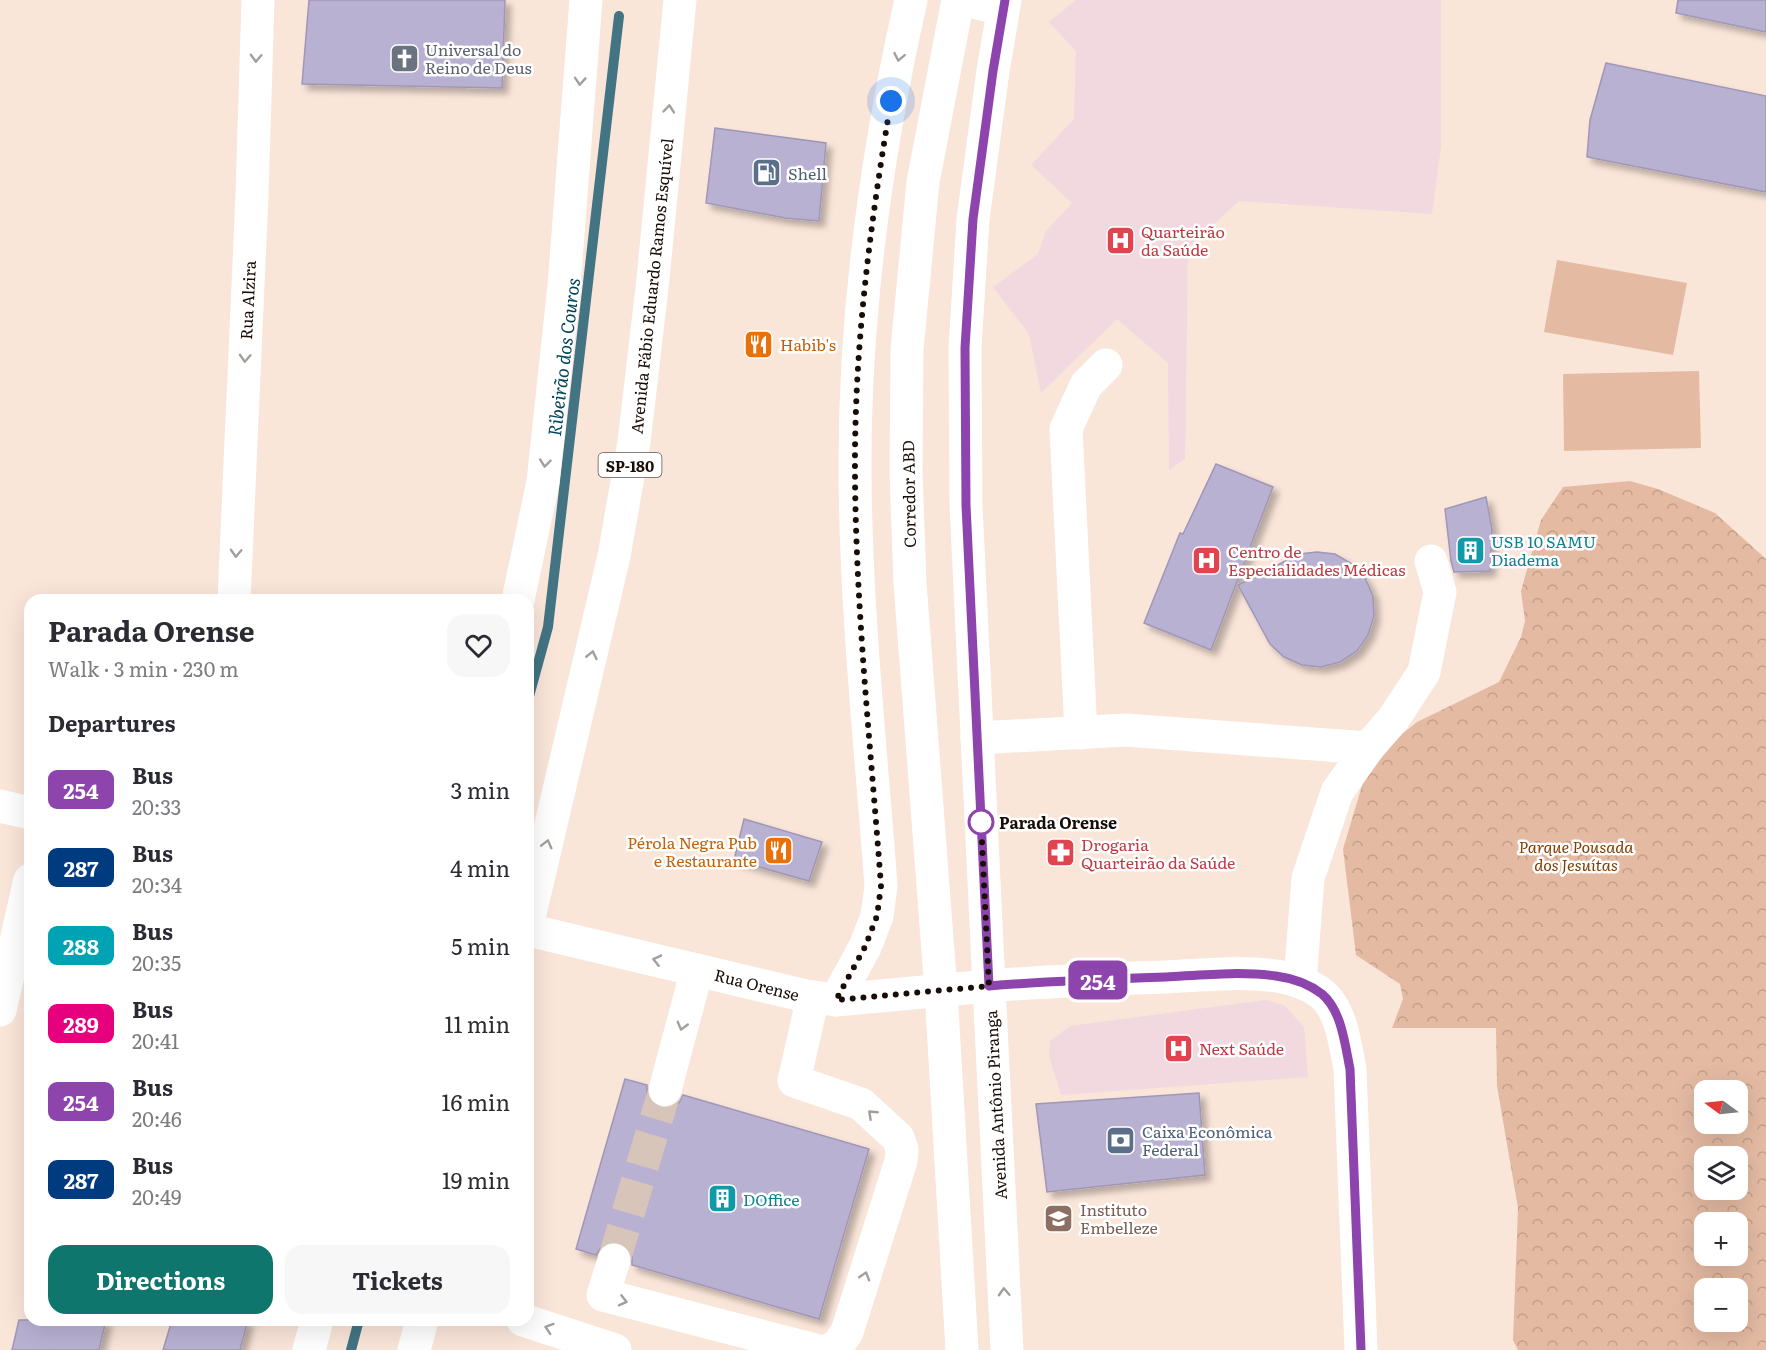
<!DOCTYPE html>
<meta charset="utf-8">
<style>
body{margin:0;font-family:Literata,serif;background:#f7f7f7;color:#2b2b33;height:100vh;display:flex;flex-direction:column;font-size:22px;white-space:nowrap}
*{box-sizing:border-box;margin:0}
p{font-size:20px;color:#7c7c81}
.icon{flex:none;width:33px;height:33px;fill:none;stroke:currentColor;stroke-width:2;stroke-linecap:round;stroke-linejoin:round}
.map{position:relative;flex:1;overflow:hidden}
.sheet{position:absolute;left:24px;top:594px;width:510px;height:732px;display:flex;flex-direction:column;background:#fff;border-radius:18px;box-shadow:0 6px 24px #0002}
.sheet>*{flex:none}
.badge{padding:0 12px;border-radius:9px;font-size:21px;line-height:39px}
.needle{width:39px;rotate:285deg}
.tools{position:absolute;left:1694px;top:1080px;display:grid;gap:12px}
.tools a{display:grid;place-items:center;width:54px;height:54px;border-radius:12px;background:#fff;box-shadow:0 6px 24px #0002;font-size:30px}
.you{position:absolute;width:30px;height:30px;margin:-15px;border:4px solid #fff;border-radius:50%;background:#1a73e8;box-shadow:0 0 0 9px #1a73e833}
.map>.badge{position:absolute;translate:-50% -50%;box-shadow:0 0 0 3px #fff}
h2{padding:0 24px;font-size:22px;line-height:54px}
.round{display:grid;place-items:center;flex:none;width:63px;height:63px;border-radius:18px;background:#f7f7f7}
.headline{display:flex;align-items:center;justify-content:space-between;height:102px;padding:0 24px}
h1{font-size:28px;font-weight:700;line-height:45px}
.cta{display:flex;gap:12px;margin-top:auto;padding:12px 24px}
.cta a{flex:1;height:69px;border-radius:18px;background:#0f766e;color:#fff;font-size:24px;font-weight:700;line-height:69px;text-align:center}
.cta a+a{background:#f7f7f7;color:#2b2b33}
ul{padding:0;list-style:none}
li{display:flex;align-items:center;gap:18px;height:78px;padding:0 24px}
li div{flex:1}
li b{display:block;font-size:22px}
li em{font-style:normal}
li .badge{min-width:66px;font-weight:700;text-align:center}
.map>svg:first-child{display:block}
.commercial{fill:#f2d8df}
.park{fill:url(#park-crowns);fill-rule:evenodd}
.pitch{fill:#e4baa2}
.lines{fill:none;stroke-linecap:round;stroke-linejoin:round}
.stream{stroke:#437484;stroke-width:10}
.building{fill:#b9b1d2;stroke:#a097b7;stroke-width:1.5;filter:url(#shadow)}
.minor-tunnel{stroke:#d8c5ba;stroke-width:33;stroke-dasharray:33 16;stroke-linecap:butt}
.minor{stroke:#fff;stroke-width:33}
.major{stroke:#fff;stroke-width:33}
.oneway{stroke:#a39f9c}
.line-casing{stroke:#fff;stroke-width:14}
.line{stroke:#8e44ad;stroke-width:9}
.walk{stroke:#190e07;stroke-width:6;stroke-dasharray:0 10.8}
.stop-dot{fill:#fff;stroke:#8e44ad;stroke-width:3}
.labels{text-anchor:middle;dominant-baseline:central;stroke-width:5;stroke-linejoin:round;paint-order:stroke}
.shield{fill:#fff;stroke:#5e5651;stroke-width:1.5}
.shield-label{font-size:15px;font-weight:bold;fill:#190e07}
.worship-label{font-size:16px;fill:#5b616d;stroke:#fff;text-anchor:start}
.service-label{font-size:16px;fill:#4e5e75;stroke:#fff;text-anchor:start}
.health-label{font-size:16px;fill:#be3a42;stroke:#fff;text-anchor:start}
.street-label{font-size:16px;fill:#190e07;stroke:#fff}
.food-label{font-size:16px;fill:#c56008;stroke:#fff;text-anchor:start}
.culture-label{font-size:16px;fill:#0d838f;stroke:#fff;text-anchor:start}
.stop-label{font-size:16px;font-weight:bold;fill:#190e07;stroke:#fff;text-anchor:start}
.park-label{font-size:16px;font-style:italic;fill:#813c00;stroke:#fff}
.education-label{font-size:16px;fill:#785e54;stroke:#fff;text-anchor:start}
.water-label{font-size:18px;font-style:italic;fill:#004558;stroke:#fff}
</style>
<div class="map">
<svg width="1766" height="1350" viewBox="0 0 1766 1350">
<defs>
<pattern id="park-crowns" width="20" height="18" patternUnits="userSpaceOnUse" patternTransform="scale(1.5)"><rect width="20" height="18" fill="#e4baa2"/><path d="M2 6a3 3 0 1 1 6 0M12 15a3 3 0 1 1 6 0" fill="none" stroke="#c39f8a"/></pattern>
<filter id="shadow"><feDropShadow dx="5.5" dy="5.5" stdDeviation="3" flood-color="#0004"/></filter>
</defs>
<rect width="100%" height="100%" fill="#fae5d9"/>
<g class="commercial">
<polygon points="1076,0 1441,0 1441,146 1432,214 1239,201 1188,248 1185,459 1169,470 1168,363 1117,319 1041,393 1029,334 993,287 1038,254 1046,231 1072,203 1031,165 1074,119 1076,51 1049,22"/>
<polygon points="1266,1000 1285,1006 1304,1027 1308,1077 1061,1095 1049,1056 1050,1041 1070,1026"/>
</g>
<path class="park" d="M1630 481 1658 489 1715 513 1766 559V1350H1518L1513 1340 1518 1208 1497 1086 1496 1028H1392L1403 999 1400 984 1356 955 1343 849 1364 779 1391 743 1417 722 1499 682 1521 637 1525 621 1521 591 1541 520 1563 487ZM1704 1090H1737V1124H1704ZM1704 1156H1737V1190H1704ZM1704 1222H1737V1256H1704ZM1704 1288H1737V1322H1704Z"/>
<g class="pitch">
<polygon points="1557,260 1687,283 1673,355 1544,332"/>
<polygon points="1699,371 1701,448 1564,451 1563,374"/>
</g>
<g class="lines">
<g class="stream">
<polyline points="528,700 548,627 619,16"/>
<polyline points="351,1350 359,1320"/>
</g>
</g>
<g class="building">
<polygon points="309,0 505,0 502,88 302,84"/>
<polygon points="1678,0 1766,0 1766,32 1676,13"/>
<polygon points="1606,63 1766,96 1766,192 1587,157 1590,120"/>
<polygon points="715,128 826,143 819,221 785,218 706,203"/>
<polygon points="1216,464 1273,487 1211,650 1144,623 1180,533 1183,534"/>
<polygon points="1486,497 1492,529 1490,571 1454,572 1451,561 1445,509"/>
<polygon points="1317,552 1335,554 1352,564 1365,578 1373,596 1374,616 1368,635 1357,651 1340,662 1321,667 1302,665 1284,657 1270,644 1238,585 1299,554"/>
<polygon points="744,819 822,842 809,881 734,860"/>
<polygon points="625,1079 647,1085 647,1095 651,1103 660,1108 670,1108 679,1103 683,1095 869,1149 819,1319 632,1265 632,1257 628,1248 619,1242 611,1242 602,1246 596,1255 576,1249"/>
<polygon points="1199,1093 1205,1175 1047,1192 1036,1104"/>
<polygon points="19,1320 106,1320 99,1350 12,1350"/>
<polygon points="172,1320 248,1320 240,1350 163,1350"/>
</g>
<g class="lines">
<polyline class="minor-tunnel" points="614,1260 665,1090"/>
<g class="minor">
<polyline points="958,0 923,182 907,349 906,472 910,583 941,991 962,1350"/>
<polyline points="234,600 252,195 258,0"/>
<polyline points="1081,733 1066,429 1086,385 1106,365"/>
<polyline points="977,738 1126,730 1368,748 1394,718 1424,672 1440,592 1431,561"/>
<polyline points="0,806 30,813"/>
<polyline points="1300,982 1308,878 1337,792 1368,748"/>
<polyline points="813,997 794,1081 861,1104 898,1138 902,1149 901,1161 847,1332 838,1345 829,1350"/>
<polyline points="0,1010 30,880"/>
<polyline points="665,1090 697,970"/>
<polyline points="614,1260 603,1295 815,1350"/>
<polyline points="523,1320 615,1350"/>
<path d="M1007 1350 989 986C1048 981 1107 979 1166 977 1202 975 1240 971 1276 976 1291 978 1309 984 1322 994 1342 1011 1345 1045 1350 1069L1361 1350"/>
</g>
<g class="major">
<polyline points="964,0 1003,9"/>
<polyline points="518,600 543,482 564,286 586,0"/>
<polyline points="528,922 614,556 634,442 653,279 680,0"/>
<polyline points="528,930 806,996 836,1000 989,986 966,505 965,348 973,219 993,71 1005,0"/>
<path d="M836 1000 865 947 877 916 881 886C871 750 856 613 855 475 854 316 876 155 911 0"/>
<polyline points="309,1350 317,1320"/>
<polyline points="414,1350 422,1320"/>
</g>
</g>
<defs><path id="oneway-chevron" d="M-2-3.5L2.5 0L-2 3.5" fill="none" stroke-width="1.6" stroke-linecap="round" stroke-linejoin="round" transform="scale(1.5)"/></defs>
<g class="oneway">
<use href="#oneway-chevron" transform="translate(899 57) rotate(101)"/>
<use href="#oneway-chevron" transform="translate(256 58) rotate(92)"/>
<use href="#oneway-chevron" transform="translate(580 81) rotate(94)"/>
<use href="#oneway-chevron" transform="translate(669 109) rotate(-85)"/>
<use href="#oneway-chevron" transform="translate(245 358) rotate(93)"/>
<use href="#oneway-chevron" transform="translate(545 463) rotate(96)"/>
<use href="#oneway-chevron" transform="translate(236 553) rotate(93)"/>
<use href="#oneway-chevron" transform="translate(592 655) rotate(-77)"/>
<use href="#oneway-chevron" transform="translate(547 844) rotate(-76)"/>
<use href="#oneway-chevron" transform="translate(657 960) rotate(-167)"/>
<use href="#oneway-chevron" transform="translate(682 1026) rotate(105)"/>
<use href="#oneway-chevron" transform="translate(872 1114) rotate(-137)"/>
<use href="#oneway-chevron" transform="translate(865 1276) rotate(-73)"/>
<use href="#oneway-chevron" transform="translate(1004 1292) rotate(-93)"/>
<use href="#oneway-chevron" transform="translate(623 1301) rotate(14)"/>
<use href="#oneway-chevron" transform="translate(549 1328) rotate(-162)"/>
</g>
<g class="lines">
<defs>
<path id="line" d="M1005 0 993 71 973 219 965 348 966 505 989 986C1048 981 1107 979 1166 977 1202 975 1240 971 1276 976 1291 978 1309 984 1322 994 1342 1011 1345 1045 1350 1069L1361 1350"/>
</defs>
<use href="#line" class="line-casing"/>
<use href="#line" class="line"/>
<path class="walk" d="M891 101C870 225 854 349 855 475 856 612 871 750 881 886L877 916 865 947 836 1000 989 986 981 822"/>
</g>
<defs>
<symbol id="church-square" viewBox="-11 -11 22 22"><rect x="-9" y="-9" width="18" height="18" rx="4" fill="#6b7280" stroke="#fff"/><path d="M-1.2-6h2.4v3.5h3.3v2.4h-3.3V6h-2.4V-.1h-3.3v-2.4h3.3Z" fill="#fff"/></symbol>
<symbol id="fuel-square" viewBox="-11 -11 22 22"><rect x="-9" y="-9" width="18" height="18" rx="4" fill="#5c6f8a" stroke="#fff"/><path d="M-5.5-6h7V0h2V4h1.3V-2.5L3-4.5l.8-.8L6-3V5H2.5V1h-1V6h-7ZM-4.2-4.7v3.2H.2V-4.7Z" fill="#fff"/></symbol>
<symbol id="hospital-square" viewBox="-11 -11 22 22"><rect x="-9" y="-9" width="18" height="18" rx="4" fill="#e0444e" stroke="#fff"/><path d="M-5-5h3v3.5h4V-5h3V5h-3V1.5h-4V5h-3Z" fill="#fff"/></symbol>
<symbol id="restaurant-square" viewBox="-11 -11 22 22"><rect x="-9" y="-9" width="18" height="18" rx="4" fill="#e8710a" stroke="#fff"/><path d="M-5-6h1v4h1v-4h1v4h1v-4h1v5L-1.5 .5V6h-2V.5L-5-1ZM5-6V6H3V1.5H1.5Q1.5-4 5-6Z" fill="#fff"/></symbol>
<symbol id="building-square" viewBox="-11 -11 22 22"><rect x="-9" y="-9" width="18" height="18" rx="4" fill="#0f9aa8" stroke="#fff"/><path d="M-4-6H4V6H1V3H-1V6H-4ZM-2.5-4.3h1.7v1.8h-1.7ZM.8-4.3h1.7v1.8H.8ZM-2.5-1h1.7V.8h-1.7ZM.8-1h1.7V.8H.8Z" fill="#fff"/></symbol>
<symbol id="pharmacy-square" viewBox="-11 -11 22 22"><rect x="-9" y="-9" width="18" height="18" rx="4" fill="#e0444e" stroke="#fff"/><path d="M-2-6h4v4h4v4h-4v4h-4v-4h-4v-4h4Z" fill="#fff"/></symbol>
<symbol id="bank-square" viewBox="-11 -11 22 22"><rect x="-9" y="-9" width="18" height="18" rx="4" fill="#5c6f8a" stroke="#fff"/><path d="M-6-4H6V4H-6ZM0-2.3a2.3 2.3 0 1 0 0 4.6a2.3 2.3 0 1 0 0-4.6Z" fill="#fff"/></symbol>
<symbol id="school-square" viewBox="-11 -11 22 22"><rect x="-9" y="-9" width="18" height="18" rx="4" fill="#8d6e63" stroke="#fff"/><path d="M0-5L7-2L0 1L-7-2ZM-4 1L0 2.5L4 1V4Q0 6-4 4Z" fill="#fff"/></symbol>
</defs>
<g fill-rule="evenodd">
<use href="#church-square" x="388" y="42" width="33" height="33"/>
<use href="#fuel-square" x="750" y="156" width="33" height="33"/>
<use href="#hospital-square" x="1104" y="224" width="33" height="33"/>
<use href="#restaurant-square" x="742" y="328" width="33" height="33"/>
<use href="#building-square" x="1454" y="534" width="33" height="33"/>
<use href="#hospital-square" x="1190" y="544" width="33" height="33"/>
<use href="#restaurant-square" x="762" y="834" width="33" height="33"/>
<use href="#pharmacy-square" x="1044" y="836" width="33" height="33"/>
<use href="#hospital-square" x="1162" y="1032" width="33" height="33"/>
<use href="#bank-square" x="1104" y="1124" width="33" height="33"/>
<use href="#building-square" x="706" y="1182" width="33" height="33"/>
<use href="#school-square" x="1042" y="1202" width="33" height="33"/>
</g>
<circle class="stop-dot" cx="981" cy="822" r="12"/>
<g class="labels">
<rect class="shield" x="598.5" y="453" width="63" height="24" rx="4.5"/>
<g class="shield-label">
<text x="630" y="465">SP-180</text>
</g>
<g class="worship-label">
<text x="425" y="49">Universal do<tspan x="425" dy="18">Reino de Deus</tspan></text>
</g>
<g class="service-label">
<text x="788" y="173">Shell</text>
<text x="1142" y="1131">Caixa Econômica<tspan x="1142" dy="18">Federal</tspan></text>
</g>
<g class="health-label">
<text x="1141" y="231">Quarteirão<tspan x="1141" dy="18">da Saúde</tspan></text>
<text x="1228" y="551">Centro de<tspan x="1228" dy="18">Especialidades Médicas</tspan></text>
<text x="1081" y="844">Drogaria<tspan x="1081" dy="18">Quarteirão da Saúde</tspan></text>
<text x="1199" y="1048">Next Saúde</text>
</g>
<g class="street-label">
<text transform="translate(651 286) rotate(-84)">Avenida Fábio Eduardo Ramos Esquível</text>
<text transform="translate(247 300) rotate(-87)">Rua Alzira</text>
<text transform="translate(908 494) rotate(-91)">Corredor ABD</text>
<text transform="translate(757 984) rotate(14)">Rua Orense</text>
<text transform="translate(995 1105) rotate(-93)">Avenida Antônio Piranga</text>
</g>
<g class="food-label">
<text x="780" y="344">Habib's</text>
<text x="757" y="842" text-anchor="end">Pérola Negra Pub<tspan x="757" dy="18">e Restaurante</tspan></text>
</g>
<g class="culture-label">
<text x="1491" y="541">USB 10 SAMU<tspan x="1491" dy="18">Diadema</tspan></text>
<text x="743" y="1199">DOffice</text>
</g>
<g class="stop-label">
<text x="999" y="822">Parada Orense</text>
</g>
<g class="park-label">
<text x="1576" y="846">Parque Pousada<tspan x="1576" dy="18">dos Jesuítas</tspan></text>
</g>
<g class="education-label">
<text x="1080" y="1209">Instituto<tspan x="1080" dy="18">Embelleze</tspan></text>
</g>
<g class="water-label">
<text transform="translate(563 357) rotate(-83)">Ribeirão dos Couros</text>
</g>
</g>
</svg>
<div class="tools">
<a><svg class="needle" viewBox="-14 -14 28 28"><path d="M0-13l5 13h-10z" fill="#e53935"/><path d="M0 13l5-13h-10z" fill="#7c7c81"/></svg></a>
<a><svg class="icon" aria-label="layers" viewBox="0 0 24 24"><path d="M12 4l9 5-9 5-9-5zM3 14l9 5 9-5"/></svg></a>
<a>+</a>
<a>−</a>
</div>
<div class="you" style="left:891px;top:101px"></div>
<b class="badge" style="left:1098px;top:980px;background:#8e44ad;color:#fff">254</b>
<section class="sheet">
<div class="headline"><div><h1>Parada Orense</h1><p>Walk · 3 min · 230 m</p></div><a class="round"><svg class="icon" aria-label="heart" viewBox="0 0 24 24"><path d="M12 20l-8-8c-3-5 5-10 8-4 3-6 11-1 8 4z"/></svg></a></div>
<h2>Departures</h2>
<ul>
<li><span class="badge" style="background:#8e44ad;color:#fff">254</span><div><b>Bus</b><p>20:33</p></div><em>3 min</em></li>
<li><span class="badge" style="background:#003b80;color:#fff">287</span><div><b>Bus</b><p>20:34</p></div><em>4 min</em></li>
<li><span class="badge" style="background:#00a3b4;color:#fff">288</span><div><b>Bus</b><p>20:35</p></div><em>5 min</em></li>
<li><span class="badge" style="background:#e6007e;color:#fff">289</span><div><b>Bus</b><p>20:41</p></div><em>11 min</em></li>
<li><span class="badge" style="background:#8e44ad;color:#fff">254</span><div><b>Bus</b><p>20:46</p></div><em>16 min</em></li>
<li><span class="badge" style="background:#003b80;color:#fff">287</span><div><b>Bus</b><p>20:49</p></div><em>19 min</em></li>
</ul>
<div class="cta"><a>Directions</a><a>Tickets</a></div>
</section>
</div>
